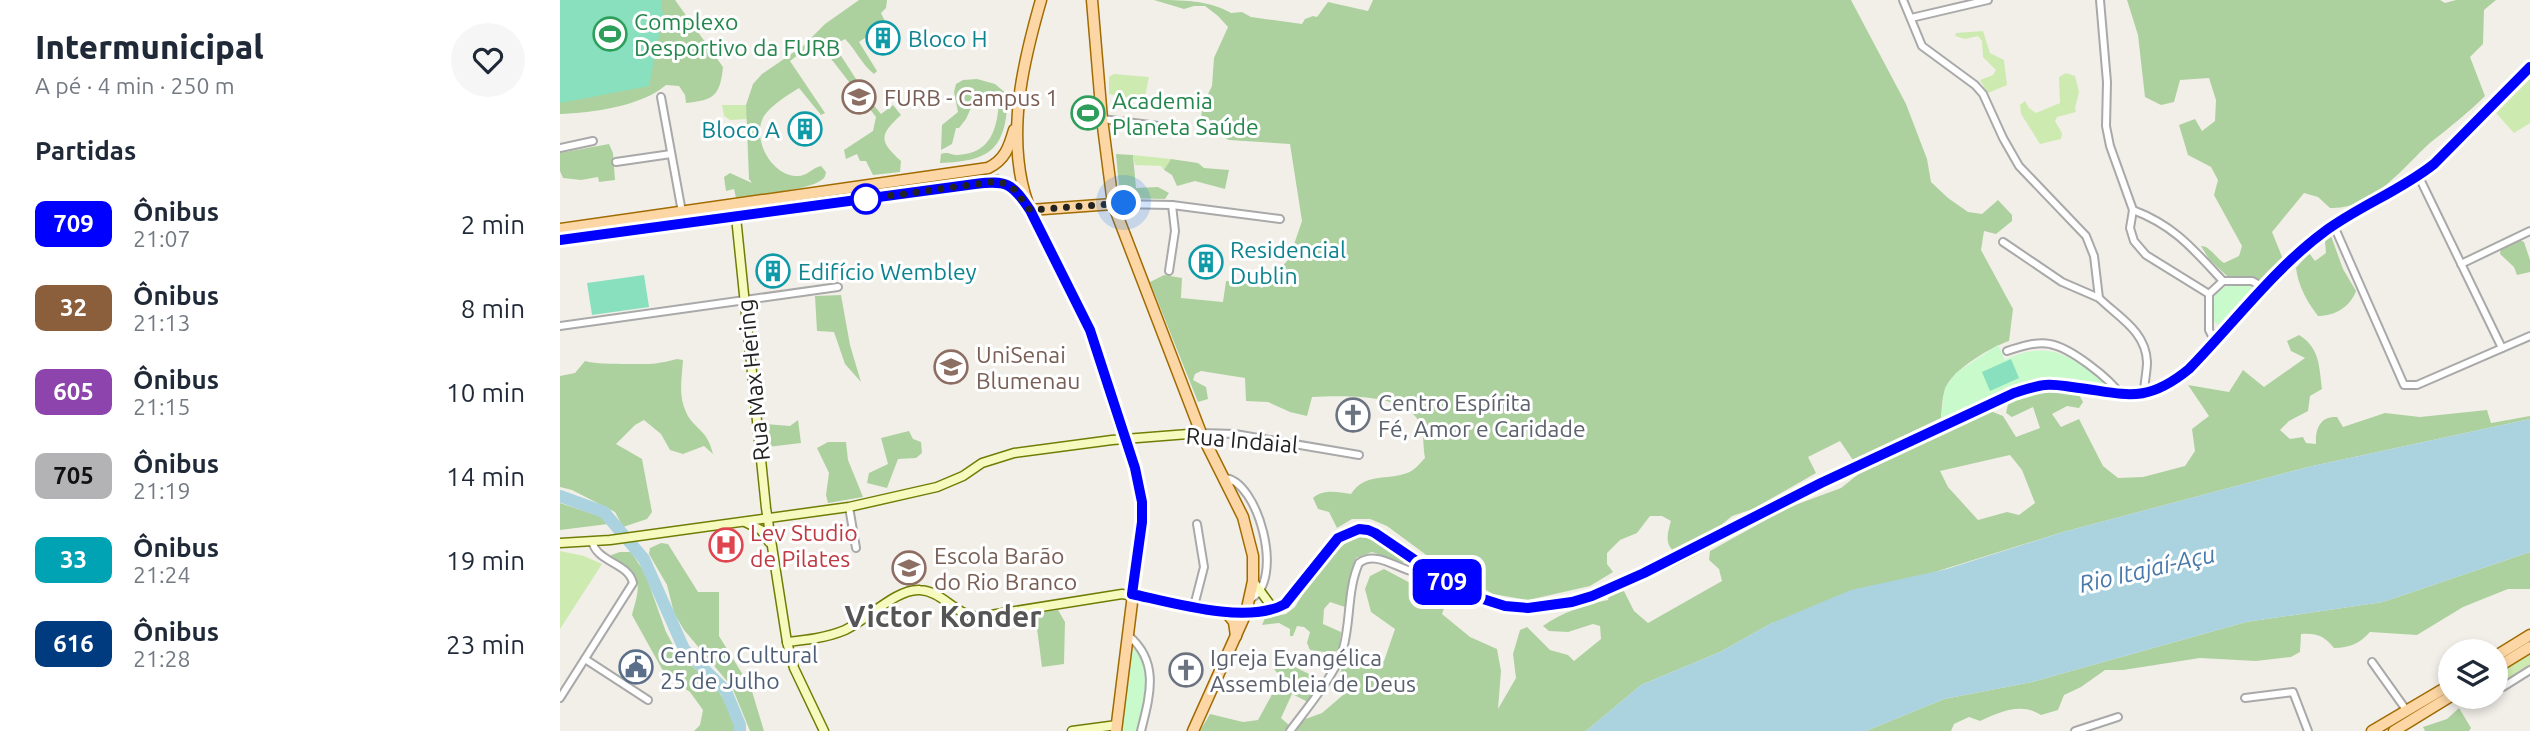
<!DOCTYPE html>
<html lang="pt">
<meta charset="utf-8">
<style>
body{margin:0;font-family:Ubuntu,sans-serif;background:#f6f6f7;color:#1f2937;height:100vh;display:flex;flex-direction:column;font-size:26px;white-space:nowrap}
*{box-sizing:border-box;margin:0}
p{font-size:23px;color:#747a83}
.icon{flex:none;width:38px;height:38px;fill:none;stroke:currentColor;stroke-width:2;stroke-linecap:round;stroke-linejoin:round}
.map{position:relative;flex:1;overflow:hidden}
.sheet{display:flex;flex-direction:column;background:#fff;width:560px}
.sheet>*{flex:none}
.badge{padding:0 14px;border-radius:10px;font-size:24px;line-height:46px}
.controls{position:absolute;left:1878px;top:639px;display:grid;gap:14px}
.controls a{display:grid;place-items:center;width:70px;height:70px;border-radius:50%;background:#fff;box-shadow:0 4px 10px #0003;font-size:35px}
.you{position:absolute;width:35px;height:35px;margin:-18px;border:5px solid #fff;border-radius:50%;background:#1a73e8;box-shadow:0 0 0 10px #1a73e833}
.map>.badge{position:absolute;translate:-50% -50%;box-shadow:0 0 0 4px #fff}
h2{padding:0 35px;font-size:26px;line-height:63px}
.round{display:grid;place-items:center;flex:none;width:74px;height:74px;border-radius:37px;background:#f6f6f7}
.overview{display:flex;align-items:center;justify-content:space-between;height:119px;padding:0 35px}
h1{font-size:33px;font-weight:800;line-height:52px}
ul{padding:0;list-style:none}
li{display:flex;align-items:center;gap:21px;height:84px;padding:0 35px}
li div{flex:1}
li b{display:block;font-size:26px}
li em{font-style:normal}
li .badge{min-width:77px;font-weight:700;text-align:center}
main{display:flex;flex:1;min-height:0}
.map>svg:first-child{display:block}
.grass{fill:#cdebb0}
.forest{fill:#add19e;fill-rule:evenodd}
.park{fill:#c8facc}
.pitch{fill:#88e0be}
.water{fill:#aad3df}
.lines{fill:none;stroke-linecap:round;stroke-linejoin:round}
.river{stroke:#aad3df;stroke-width:12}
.street-casing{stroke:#a9a9a9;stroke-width:10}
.secondary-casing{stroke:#707d05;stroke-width:11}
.primary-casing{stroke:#a06b00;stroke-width:13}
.street{stroke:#fff;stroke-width:6}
.secondary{stroke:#f7fabf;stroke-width:8}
.primary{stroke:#fcd6a4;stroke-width:10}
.line-casing{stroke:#fff;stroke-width:16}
.line{stroke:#00f;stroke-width:10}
.walk{stroke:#222;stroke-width:7;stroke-dasharray:0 12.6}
.stop-dot{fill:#fff;stroke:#00f;stroke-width:3.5}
.labels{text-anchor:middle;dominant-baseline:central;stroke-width:6;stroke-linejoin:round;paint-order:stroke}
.leisure-label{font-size:23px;fill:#27864d;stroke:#fff;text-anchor:start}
.culture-label{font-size:23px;fill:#0d838f;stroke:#fff;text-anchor:start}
.education-label{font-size:23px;fill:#785e54;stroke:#fff;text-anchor:start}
.street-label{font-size:23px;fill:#222;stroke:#fff}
.worship-label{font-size:23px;fill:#5b616d;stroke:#fff;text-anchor:start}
.health-label{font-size:23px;fill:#be3a42;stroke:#fff;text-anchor:start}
.service-label{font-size:23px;fill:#4e5e75;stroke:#fff;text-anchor:start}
.water-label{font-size:24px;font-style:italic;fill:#4a7aab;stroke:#fff}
.district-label{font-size:30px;font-weight:bold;fill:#555;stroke:#fff}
</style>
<main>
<section class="sheet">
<div class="overview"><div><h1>Intermunicipal</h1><p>A pé · 4 min · 250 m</p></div><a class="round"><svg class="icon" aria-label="heart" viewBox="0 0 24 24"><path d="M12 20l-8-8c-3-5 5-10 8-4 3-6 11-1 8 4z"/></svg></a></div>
<h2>Partidas</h2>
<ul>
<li><span class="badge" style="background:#00f;color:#fff">709</span><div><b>Ônibus</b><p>21:07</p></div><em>2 min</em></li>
<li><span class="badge" style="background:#8b5e3c;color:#fff">32</span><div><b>Ônibus</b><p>21:13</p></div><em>8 min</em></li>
<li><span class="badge" style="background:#8e44ad;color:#fff">605</span><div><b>Ônibus</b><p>21:15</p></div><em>10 min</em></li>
<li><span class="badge" style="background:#b3b3b5;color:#111">705</span><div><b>Ônibus</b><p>21:19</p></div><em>14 min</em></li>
<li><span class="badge" style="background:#00a3b4;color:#fff">33</span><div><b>Ônibus</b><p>21:24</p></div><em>19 min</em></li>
<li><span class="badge" style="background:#003b80;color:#fff">616</span><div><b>Ônibus</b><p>21:28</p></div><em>23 min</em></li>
</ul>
</section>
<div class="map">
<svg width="1970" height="731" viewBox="0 0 1970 731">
<rect width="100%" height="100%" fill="#f2efe9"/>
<g class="grass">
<polygon points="1423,31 1430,53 1444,60 1447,85 1428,93 1420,80 1433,75 1436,70 1423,57 1422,41 1418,36 1405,39 1395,36 1396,33"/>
<polygon points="1506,73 1515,76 1519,92 1515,108 1516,112 1497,117 1495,121 1502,133 1501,139 1480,144 1461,114 1460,105 1465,101 1469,108 1476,113 1500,103 1499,77"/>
<polygon points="554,74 589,77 584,102 549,94 549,77"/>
<polygon points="1970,79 1970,123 1954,133 1936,113"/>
<polygon points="162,105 186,105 188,119 170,120 164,116"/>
<polygon points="573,155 611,159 604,170 601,166 575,165"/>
<polygon points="0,551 24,556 42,564 0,629"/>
<polygon points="1970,654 1970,666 1943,681 1936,674"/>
</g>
<g class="forest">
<path d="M101 0H115L163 67C160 96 154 100 126 103L125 95 119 86 106 85C82 106 32 113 0 114V44L100 4Z"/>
<path d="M299 0H327L326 8 321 13 326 23 299 42 317 71 314 74C302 65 296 50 285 39L274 45 298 82 297 87H293L258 42 251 45 230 61 265 113 261 115 239 88C228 95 211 105 204 116 191 138 211 175 236 176 246 177 252 168 261 166L266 172C265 177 265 178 260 181 244 191 196 194 176 198L174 189 166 191 164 177 170 173 192 183 189 179 186 105 193 84 202 74 243 46 265 24Z"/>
<path d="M594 0C622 0 649 0 671 13L682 12 691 17 742 24 745 19 753 16 757 17 768 2 808 11 813 0H1291L1346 104 1367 159 1371 182 1388 198 1408 212 1422 214 1438 200 1452 215V221L1436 234 1424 231 1421 250 1453 309 1449 341C1431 347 1396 368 1387 385 1382 394 1382 408 1381 418L1293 460 1280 441 1248 457 1256 473 1193 509 1172 516 1153 532 1114 551C1104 544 1108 531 1111 521L1102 516H1090L1077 533 1060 540 1047 553V564L1053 572 1030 586 968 600 933 594 869 557 827 526 810 519H792L777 528 769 512 758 509 753 498C763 489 778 492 791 494 806 472 826 481 847 473 854 471 860 463 865 458 863 448 864 435 861 426 849 392 781 396 752 397L747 416 730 412 708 402 686 401 685 378 641 371 635 374 633 380 646 387 648 399 638 402 590 282 604 275 622 278 621 298 663 302 666 281 692 284 702 288 729 259 742 221 730 144 669 140 641 125 642 106 652 86 654 58 668 27 658 16 645 6H634L624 9Z"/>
<path d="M1567 0H1880L1885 3 1896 0H1936L1924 10 1923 44 1910 57 1925 96C1908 113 1890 127 1871 142 1843 167 1812 210 1770 208L1758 197 1744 193 1712 232 1723 259 1703 280 1667 276 1649 259 1641 246C1650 246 1656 258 1664 263L1679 256 1682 246 1654 195 1658 180 1651 167 1628 155 1619 125 1635 119 1642 131 1655 121 1656 100 1649 78 1620 80 1614 102 1601 105 1585 97 1578 35Z"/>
<path d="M417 79 435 84 448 95C446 149 432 161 380 163L381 154C389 151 390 155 398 155 431 153 437 129 439 102L415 99 406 119 399 128H396L392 144 381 150 382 125 398 112 394 92 396 84 403 80Z"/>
<path d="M304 97H307L321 114 333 105 341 115C319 135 319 141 341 161L340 172 313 175 306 161H300L297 154 286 159 284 150 313 131 316 117 302 99Z"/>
<polygon points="49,144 53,153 55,180 39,182 38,177 21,180 3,178 0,171 0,153"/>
<polygon points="556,154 573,155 576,188 598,187 609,193 605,199 560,198"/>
<polygon points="611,159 638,163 644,168 669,170 665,189 635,181 617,186 612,175 604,170"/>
<path d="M1771 236 1783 269 1796 291C1790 307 1775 316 1758 316 1747 302 1738 285 1736 268L1749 253 1755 261 1766 253 1765 241Z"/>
<polygon points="1960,240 1964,242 1970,260 1970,272 1957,275 1954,267 1940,254 1941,248"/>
<polygon points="281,295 290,345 301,382 285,364 274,332 257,331 255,296"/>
<path d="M1739 335C1760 348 1759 366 1762 389L1750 396 1748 411 1729 421 1720 430 1730 439 1743 437 1746 443 1756 444C1755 429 1760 416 1777 417L1783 427 1825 413 1860 417 1927 410 1931 423 1970 416V419L1748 467 1503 532 1212 623 1160 652 1081 685 1026 731H640L650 714 683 722 698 720 721 678 714 669 719 661 724 659 727 663 763 681 748 702 732 694 721 718 729 725 762 713 789 690 779 676 786 657 805 665 824 661 835 629 811 612 805 589 810 576 824 569 854 585 888 597 882 614 910 637 937 649 941 671 938 709 956 678 953 654 960 630 967 627 990 650 1008 655 1014 661 1041 639 1040 626 1033 624 1008 632 989 631 983 626C1001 613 1026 604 1048 600L1049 595 1064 591 1074 611 1088 623 1162 581 1159 569 1149 560 1150 551 1227 508 1281 488 1306 468 1338 452 1368 441 1428 410 1443 416 1456 437 1480 428 1473 407 1452 417 1446 413 1448 404C1470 394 1494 384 1518 393L1523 402 1519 408 1507 406 1492 414 1501 427 1519 419 1543 466 1558 478 1583 477 1625 466 1635 451 1632 429 1649 416 1628 385 1669 392 1683 370 1704 387 1745 358 1731 351 1727 341ZM1450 455 1462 470 1475 503 1459 515 1447 512 1418 520 1388 487 1380 471Z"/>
<path d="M117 359 123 360C122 378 118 395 126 412 134 430 147 428 153 454L144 446 123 454 110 450 101 434 84 420 75 425 56 444 82 459 92 512 87 519 63 527 55 512 12 490 0 487V376L15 373 25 361C42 365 49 363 66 364 89 364 94 365 117 359Z"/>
<polygon points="238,420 241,443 208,447 206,424 230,426"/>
<polygon points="349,431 353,439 361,442 362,453 356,458 338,459 327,488 307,483 309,473 328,464 321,438"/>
<polygon points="268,442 286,442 288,460 303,497 268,503 266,495 269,473 257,448"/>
<polygon points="0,503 45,518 48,524 0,530"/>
<path d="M798 537 809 538 845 561 843 563 812 552 796 558 785 607 770 602 764 609 763 624 781 632 779 651 765 652 750 650 747 643 750 632 744 627 737 626 733 636H730V629L719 623 702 625 705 618 726 614 735 607C748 586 774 544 798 537Z"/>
<polygon points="101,543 108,544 138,592 159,592 159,636 191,688 204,731 190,731 172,687 124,630 114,613 107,585 89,554 90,548"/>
<path d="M60 552H71L85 573 106 632 117 652 157 689 171 711 175 731H134L140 725 143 710 130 692 114 681 102 669 72 615C77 595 85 579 64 565 59 561 55 561 51 555Z"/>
<path d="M1970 552V589H1948L1903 607 1857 635 1810 632C1800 643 1790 648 1774 648 1764 636 1757 633 1741 634L1740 652 1731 657 1696 661 1640 658 1563 670H1545L1521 687 1504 695 1498 710 1481 715C1461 702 1440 712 1420 721L1409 717 1394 724 1391 731H1306L1384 699 1472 682 1686 622 1823 602Z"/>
<polygon points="498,610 505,622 504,664 482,667 475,613"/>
<polygon points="1899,708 1911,728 1909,731 1865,731 1863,727 1887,719"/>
</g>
<g class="park">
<path d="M1670 285 1690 286 1693 288 1658 325 1653 321C1650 304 1652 291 1670 285Z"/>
<path d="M1438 345 1445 360C1491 338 1512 357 1548 386L1511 378 1481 377 1381 418 1385 388 1396 373Z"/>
<path d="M573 648 577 649C592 673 584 705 578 731H562Z"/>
</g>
<g class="pitch">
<polygon points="0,0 101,0 103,16 89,86 0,103"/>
<polygon points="84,275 89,307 32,315 27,283"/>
<polygon points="1451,359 1459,378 1430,391 1422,372"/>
</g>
<polygon class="water" points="1970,419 1970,552 1823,602 1686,622 1472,682 1384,699 1306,731 1026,731 1081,685 1160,652 1212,623 1291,590 1387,569 1503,532 1748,467"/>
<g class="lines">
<polyline class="river" points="0,496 44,512 84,559 124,649 166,691 180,725 180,731"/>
<defs>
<g id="street">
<path d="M1343 0 1362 46 1415 85 1423 94 1443 138 1459 166 1526 236 1534 256 1539 298C1558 317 1586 331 1587 362 1587 372 1584 383 1584 394"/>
<polyline points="1540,0 1547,82 1546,126 1550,146 1573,210 1570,228 1574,241 1586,255 1649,294"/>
<polyline points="1351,18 1428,0"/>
<polyline points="101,97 122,212"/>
<polyline points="542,119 622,129"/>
<polyline points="0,148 33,141"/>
<polyline points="56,162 111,154"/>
<polyline points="1859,177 1942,348"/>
<polyline points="553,204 612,205 720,219"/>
<path d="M1573 210C1615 226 1633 249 1663 281"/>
<polyline points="1774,226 1844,385 1857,385 1970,336"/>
<polyline points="1443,242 1502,282 1539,298"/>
<polyline points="1901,264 1970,231"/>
<polyline points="609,271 615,231 612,205"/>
<polyline points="1663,281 1692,281 1705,288"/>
<polyline points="0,326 278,287"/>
<polyline points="1655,342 1649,330 1649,294 1663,281"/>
<path d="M1447 351C1459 347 1477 341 1490 344 1511 348 1549 378 1561 395"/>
<polyline points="641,433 675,434 799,455"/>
<path d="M664 478C698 479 726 582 690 599"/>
<polyline points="289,507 296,548"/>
<polyline points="634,606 644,567 637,524"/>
<path d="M568 635C600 662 590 695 581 731"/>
<polyline points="25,659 88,700"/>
<polyline points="1812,662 1847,711"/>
<polyline points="1936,684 1943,687 1970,670"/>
<path d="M0 698 73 583C68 562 37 563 32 541"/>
<polyline points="1685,698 1733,692 1748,731"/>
<path d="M730 731C745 711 777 672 783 649 791 621 787 590 799 563 816 550 837 569 855 572 861 573 867 573 873 572"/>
<polyline points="1515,731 1558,717"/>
</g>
<g id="secondary">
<polyline points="176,217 206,508 227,642 234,668 264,731"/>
<polyline points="185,522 201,530 209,542"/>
<polyline points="0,543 50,540 289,507 377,487 403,476 422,463 454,453 552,440 641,433"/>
<polyline points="693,581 714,610"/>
<path d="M227 642C246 640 266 638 285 630 307 620 337 588 360 590 382 591 395 615 418 617L562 594 677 613 698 614 714 610 725 604 778 538 799 529 808 530 815 533C858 560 897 599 949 606 1033 618 1167 530 1242 492 1312 457 1383 425 1454 393L1486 384 1561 395 1584 394 1597 391 1615 381 1629 369 1742 250 1764 232 1859 177 1874 165 1970 67"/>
<polyline points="512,731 557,725"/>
</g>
<g id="primary">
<path d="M481 0C464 59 449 122 462 183 471 224 495 258 513 294 533 332 543 373 556 414 568 450 583 483 582 522L556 731"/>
<polyline points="532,0 542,119 553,204 641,433 683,517 693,556 693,581 686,613 633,731"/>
<polyline points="470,210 553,204"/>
<path d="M0 229 428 168C445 160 449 147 454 130"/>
<polyline points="0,240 438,181 452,187 464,201"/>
<polyline points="666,612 674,622 676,636"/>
<polyline points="1936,656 1970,635"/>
<polyline points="1936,668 1970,647"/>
<polyline points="1812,731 1890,685"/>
<polyline points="1834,731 1891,696"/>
</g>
</defs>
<use href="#street" class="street-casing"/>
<use href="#secondary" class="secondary-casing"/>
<use href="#primary" class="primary-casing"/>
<use href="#street" class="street"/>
<use href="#secondary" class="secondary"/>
<use href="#primary" class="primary"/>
</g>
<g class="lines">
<defs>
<path id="line" d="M0 240 415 184C447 180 452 183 470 210L530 330 575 468 582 502V522L572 594C613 603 688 625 725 604L778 538 799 529 808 530 815 533 899 590 923 599 945 606 968 608 1012 602 1032 596 1084 573 1261 483 1454 393C1464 390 1475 386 1485 385 1494 384 1504 386 1512 387 1564 393 1584 406 1629 369 1672 325 1715 268 1764 232 1799 206 1840 191 1874 164L1970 67"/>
</defs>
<use href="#line" class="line-casing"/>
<use href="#line" class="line"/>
<polyline class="walk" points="306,199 438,181 452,187 470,210 564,203"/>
</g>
<defs>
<symbol id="stadium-ring" viewBox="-11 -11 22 22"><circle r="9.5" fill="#fff" stroke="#2e9e5b" stroke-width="1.5"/><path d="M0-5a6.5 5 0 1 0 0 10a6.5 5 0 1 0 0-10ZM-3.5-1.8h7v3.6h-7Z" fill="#2e9e5b"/></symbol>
<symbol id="building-ring" viewBox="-11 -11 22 22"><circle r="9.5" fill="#fff" stroke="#0f9aa8" stroke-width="1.5"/><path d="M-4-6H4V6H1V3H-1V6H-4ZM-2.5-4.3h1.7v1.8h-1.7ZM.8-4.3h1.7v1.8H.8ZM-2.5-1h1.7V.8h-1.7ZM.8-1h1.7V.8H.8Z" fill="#0f9aa8"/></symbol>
<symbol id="university-ring" viewBox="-11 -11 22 22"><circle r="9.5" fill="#fff" stroke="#8d6e63" stroke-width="1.5"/><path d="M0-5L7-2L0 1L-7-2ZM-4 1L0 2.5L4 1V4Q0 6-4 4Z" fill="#8d6e63"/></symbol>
<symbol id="church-ring" viewBox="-11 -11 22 22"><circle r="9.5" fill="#fff" stroke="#6b7280" stroke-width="1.5"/><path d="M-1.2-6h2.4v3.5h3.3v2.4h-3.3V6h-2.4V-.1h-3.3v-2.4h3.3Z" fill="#6b7280"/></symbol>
<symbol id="hospital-ring" viewBox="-11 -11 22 22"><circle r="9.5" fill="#fff" stroke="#e0444e" stroke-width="1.5"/><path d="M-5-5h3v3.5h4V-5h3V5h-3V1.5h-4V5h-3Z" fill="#e0444e"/></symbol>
<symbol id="school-ring" viewBox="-11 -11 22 22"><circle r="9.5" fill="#fff" stroke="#8d6e63" stroke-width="1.5"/><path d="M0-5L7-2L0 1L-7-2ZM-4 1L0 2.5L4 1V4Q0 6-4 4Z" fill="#8d6e63"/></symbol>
<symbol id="civic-ring" viewBox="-11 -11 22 22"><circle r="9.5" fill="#fff" stroke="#5c6f8a" stroke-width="1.5"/><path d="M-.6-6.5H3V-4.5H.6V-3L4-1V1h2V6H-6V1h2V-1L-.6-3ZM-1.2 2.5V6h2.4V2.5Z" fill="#5c6f8a"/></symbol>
</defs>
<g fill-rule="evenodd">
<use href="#stadium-ring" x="31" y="15" width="38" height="38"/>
<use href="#building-ring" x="304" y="19" width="38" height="38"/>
<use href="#university-ring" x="280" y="78" width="38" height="38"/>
<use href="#stadium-ring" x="509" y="94" width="38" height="38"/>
<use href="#building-ring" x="226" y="110" width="38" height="38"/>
<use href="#building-ring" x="627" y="243" width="38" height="38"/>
<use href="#building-ring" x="194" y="252" width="38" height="38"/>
<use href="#university-ring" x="372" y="348" width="38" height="38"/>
<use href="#church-ring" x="774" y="396" width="38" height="38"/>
<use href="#hospital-ring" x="147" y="526" width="38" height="38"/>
<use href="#school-ring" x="330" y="549" width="38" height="38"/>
<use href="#civic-ring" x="57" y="648" width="38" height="38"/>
<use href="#church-ring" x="607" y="651" width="38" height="38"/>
</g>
<circle class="stop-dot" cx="306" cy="199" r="14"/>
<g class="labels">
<g class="leisure-label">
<text x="74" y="21">Complexo<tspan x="74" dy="26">Desportivo da FURB</tspan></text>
<text x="552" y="100">Academia<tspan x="552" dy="26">Planeta Saúde</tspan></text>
</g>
<g class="culture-label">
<text x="348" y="38">Bloco H</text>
<text x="220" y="129" text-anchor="end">Bloco A</text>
<text x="670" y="249">Residencial<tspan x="670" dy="26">Dublin</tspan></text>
<text x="238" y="271">Edifício Wembley</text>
</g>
<g class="education-label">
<text x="324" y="97">FURB - Campus 1</text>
<text x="416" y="354">UniSenai<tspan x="416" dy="26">Blumenau</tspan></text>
<text x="374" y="555">Escola Barão<tspan x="374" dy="26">do Rio Branco</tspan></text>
</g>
<g class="street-label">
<text transform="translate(193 380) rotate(-96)">Rua Max Hering</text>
<text transform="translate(682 440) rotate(5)">Rua Indaial</text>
</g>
<g class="worship-label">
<text x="818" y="402">Centro Espírita<tspan x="818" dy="26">Fé, Amor e Caridade</tspan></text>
<text x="650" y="657">Igreja Evangélica<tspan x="650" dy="26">Assembleia de Deus</tspan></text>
</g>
<g class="health-label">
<text x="190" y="532">Lev Studio<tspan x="190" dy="26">de Pilates</tspan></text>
</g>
<g class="service-label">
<text x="100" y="654">Centro Cultural<tspan x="100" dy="26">25 de Julho</tspan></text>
</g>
<g class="water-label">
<text transform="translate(1587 569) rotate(-13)">Rio Itajaí-Açu</text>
</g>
<g class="district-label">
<text x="383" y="616">Victor Konder</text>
</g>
</g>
</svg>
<div class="controls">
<a><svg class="icon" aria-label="layers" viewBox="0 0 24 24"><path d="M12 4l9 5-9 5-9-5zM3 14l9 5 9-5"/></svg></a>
</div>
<div class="you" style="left:564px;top:203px"></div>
<b class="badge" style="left:887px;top:582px;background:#00f;color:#fff">709</b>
</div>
</main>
